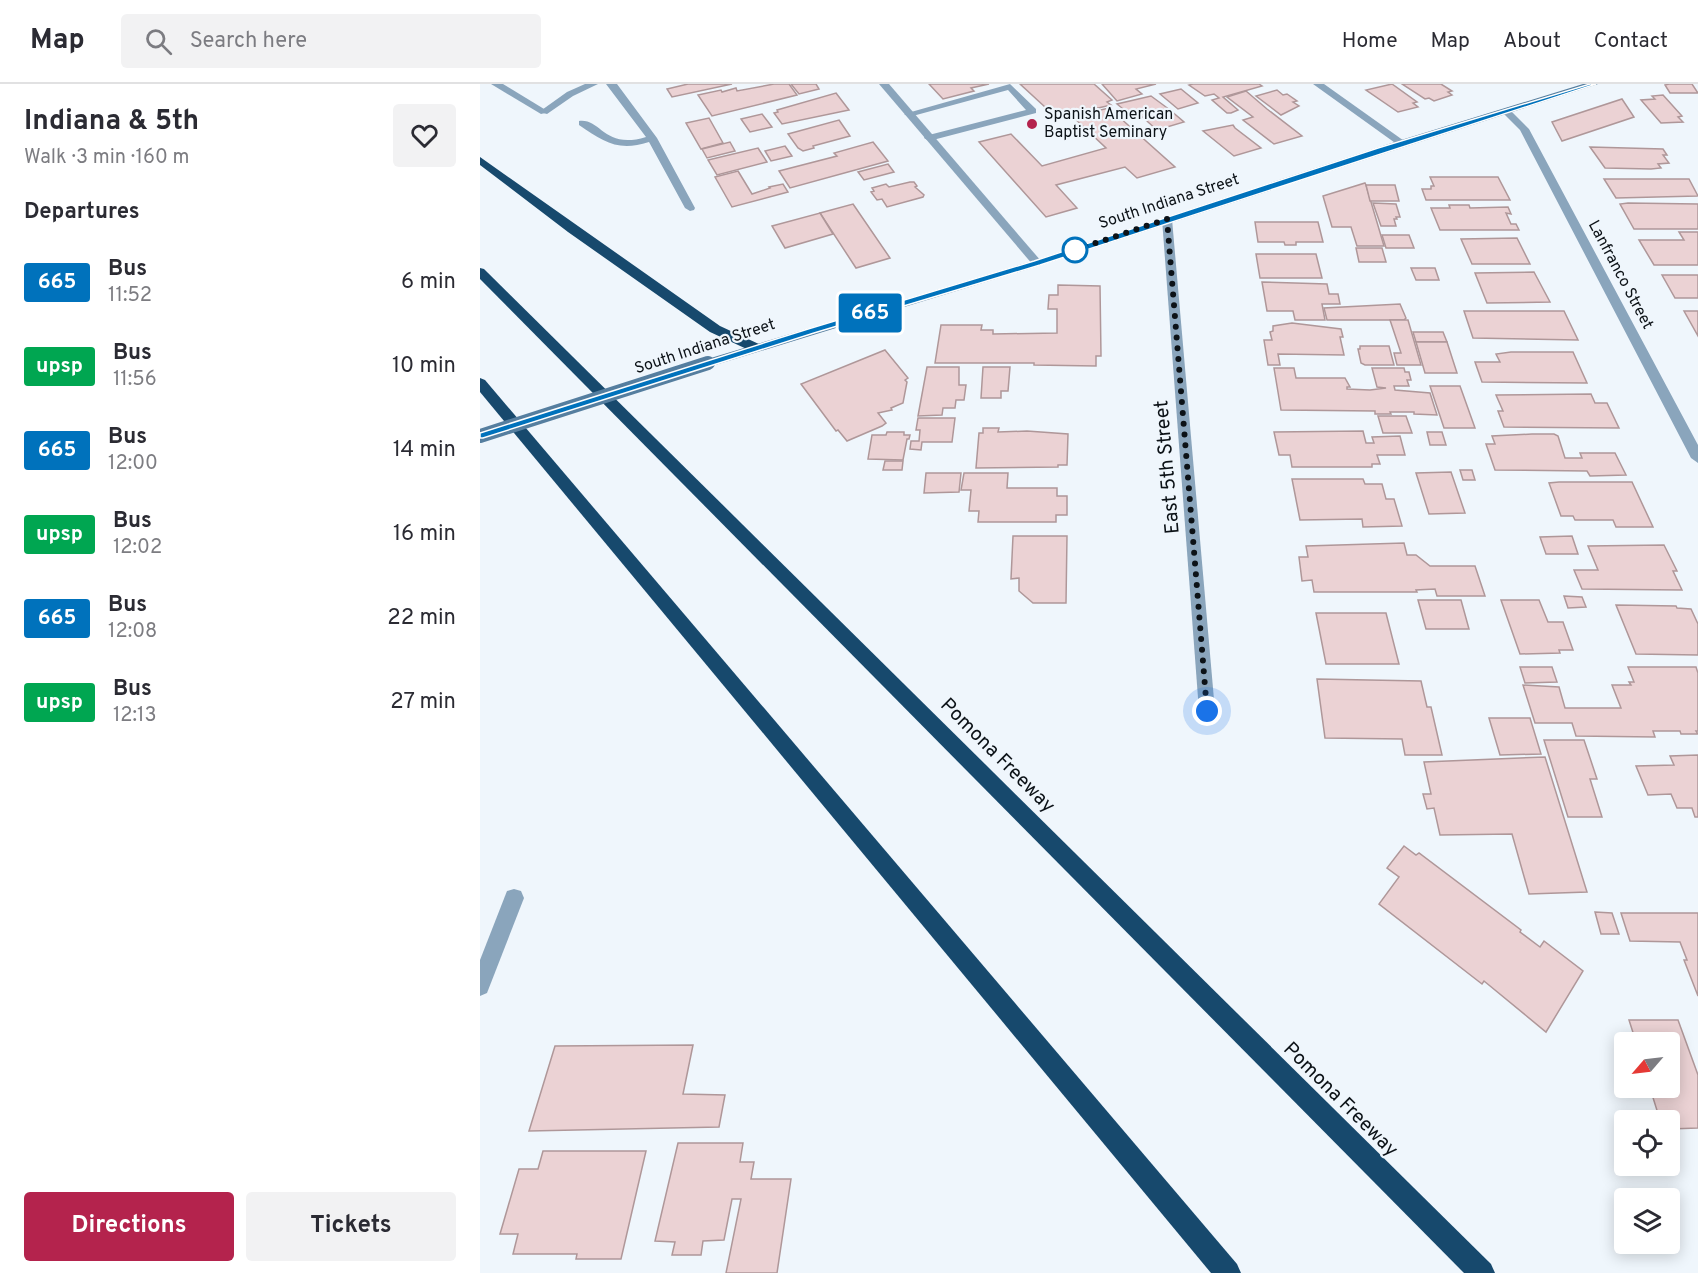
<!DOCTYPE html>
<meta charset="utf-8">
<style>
body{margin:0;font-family:Overpass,sans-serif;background:#f2f2f3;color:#2b2b33;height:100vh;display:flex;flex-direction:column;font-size:22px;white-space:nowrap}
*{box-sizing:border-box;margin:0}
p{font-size:20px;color:#7c7c81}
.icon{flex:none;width:33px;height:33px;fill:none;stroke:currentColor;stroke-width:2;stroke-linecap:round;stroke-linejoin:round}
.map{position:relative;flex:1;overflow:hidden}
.panel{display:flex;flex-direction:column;background:#fff;width:480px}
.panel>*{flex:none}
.badge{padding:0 12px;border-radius:4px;font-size:21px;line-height:39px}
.needle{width:39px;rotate:242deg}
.tools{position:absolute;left:1134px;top:948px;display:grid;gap:12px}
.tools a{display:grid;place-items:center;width:66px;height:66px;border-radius:6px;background:#fff;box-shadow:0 3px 15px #0003;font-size:30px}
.you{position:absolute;width:30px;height:30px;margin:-15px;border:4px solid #fff;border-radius:50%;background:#1a73e8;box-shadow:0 0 0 9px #1a73e833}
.map>.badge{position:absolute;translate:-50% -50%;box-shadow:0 0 0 3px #fff}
h2{padding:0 24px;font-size:22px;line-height:54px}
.round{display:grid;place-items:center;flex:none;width:63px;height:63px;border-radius:6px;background:#f2f2f3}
.summary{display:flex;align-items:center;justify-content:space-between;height:102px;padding:0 24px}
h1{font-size:28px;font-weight:700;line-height:45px}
.action{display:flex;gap:12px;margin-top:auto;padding:12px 24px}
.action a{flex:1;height:69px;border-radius:6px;background:#b4234d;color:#fff;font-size:24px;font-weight:700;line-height:69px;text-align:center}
.action a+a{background:#f2f2f3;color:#2b2b33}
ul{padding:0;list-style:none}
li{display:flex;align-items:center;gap:18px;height:84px;padding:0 24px}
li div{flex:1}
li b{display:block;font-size:22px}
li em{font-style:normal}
li .badge{min-width:66px;font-weight:700;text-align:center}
header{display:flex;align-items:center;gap:36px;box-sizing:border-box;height:84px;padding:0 30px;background:#fff;border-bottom:2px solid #e1e1e2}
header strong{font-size:28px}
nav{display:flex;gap:33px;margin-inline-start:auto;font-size:21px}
.search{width:420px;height:54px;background:#f2f2f3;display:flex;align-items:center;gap:15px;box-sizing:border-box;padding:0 21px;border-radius:6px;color:#7c7c81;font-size:22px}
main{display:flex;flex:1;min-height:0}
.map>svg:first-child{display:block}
.building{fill:#ebd2d4;stroke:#af9799;stroke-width:1.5}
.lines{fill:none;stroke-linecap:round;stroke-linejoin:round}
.service{fill:#8aa5bc;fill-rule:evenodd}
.minor{fill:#8aa5bc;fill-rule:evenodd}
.secondary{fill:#557e9f;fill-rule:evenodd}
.motorway{fill:#17496d;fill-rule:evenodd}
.secondary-bridge{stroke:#557e9f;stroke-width:14}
.line{fill:#0072bc;stroke:#fff;stroke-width:1.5}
.walk{stroke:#0c1217;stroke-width:6;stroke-dasharray:0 10.8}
.poi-dot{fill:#b4234d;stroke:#eff6fc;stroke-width:2}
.stop-dot{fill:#fff;stroke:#0072bc;stroke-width:3}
.labels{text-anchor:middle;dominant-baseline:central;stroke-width:4.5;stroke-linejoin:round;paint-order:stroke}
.far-poi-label{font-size:16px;fill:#0c1217;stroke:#eff6fc;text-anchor:start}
.far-street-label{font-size:16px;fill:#0c1217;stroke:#eff6fc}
.street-label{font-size:20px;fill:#0c1217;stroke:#eff6fc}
</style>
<header>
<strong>Map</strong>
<div class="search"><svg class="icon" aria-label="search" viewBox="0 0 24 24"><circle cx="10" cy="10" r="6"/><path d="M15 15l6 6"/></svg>Search here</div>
<nav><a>Home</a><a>Map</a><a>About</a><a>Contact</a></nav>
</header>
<main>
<section class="panel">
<div class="summary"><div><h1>Indiana &amp; 5th</h1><p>Walk · 3 min · 160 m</p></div><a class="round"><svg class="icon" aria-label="heart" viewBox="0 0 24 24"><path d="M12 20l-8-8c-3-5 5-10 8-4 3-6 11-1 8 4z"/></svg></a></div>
<h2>Departures</h2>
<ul>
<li><span class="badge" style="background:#0072bc;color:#fff">665</span><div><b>Bus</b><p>11:52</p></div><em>6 min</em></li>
<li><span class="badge" style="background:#00a651;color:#fff">upsp</span><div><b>Bus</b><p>11:56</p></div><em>10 min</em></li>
<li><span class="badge" style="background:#0072bc;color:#fff">665</span><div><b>Bus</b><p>12:00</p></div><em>14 min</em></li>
<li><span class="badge" style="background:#00a651;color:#fff">upsp</span><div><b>Bus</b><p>12:02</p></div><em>16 min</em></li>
<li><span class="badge" style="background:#0072bc;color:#fff">665</span><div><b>Bus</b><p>12:08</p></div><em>22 min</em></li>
<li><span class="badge" style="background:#00a651;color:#fff">upsp</span><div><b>Bus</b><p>12:13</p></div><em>27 min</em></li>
</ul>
<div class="action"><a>Directions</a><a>Tickets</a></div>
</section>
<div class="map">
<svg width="1218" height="1189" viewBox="0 0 1218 1189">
<rect width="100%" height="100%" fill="#eff6fc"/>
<g class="building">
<polygon points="208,0 252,0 192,13 187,5"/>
<polygon points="294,0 309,0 317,11 232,32 218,11 241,6 242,8 256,4 257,7"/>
<polygon points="311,0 336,0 339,5 319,10"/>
<polygon points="449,0 509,0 491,4 494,7 463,15"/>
<polygon points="540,0 614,0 632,16 627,18 631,21 610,26 612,28 629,24 695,83 657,94 645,83 576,101 597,124 566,133 499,58 531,50 562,82 626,64 591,31 578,35"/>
<polygon points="622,0 676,0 656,5 662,10 637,17"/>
<polygon points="713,0 779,0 782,2 743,13 758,26 751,29 747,29 732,16 739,14 734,10 725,12 709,1"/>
<polygon points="912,0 937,18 933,19 938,23 918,28 886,6"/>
<polygon points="922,0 961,0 972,7 968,8 972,11 954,17 949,14 945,15"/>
<polygon points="1189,0 1212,0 1218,9 1190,9 1185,1"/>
<polygon points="701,5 718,19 698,25 680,10"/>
<polygon points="797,6 803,11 807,10 817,17 813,18 819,22 801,31 776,12"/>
<polygon points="766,7 787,25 822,52 794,60 763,36 773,33 747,13"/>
<polygon points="356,9 369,26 302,40 294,29 298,28 297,26"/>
<polygon points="1183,11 1202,32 1198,33 1203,38 1181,39 1161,16 1175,15 1172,12"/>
<polygon points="671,12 690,26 704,38 677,46 659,30 665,29 663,27 649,30 637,20"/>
<polygon points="1142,15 1154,33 1082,57 1072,38"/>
<polygon points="282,30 292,43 270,48 261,35"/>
<polygon points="229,34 243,59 221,65 206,39"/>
<polygon points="359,36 370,52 333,62 334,64 323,67 318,64 308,50"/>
<polygon points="753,41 755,44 781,64 754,72 723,47"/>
<polygon points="250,58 255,67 227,74 222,65"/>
<polygon points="393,58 408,77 310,104 299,87 357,72 354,69"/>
<polygon points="305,62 312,72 291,77 285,67"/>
<polygon points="1110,63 1183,65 1187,71 1183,71 1189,79 1178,80 1181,84 1171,85 1125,84"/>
<polygon points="278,64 287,78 237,91 228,76"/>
<polygon points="408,80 414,88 384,96 378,88"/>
<polygon points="258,87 272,110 290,104 289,103 303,100 308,108 252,123 235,93"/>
<polygon points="950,93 1018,93 1030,116 946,116 942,105 951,105 951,102 954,102"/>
<polygon points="1124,95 1209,95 1218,112 1136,114"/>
<polygon points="430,98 434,98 437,102 435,103 444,111 443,113 407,123 402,115 397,116 391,108 394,107 392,104 406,100 409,103"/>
<polygon points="885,99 886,101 904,162 877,162 871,143 852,143 843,112"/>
<polygon points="886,101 915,101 919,117 890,117"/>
<polygon points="893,119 916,120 920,133 916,133 917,135 914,135 916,142 901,142"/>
<polygon points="1148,119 1218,120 1218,145 1154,145 1140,120"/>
<polygon points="373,120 410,174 376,184 340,129"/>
<polygon points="969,121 989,121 990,124 1028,123 1031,130 1026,129 1031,140 1036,140 1039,146 960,146 951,124 970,124"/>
<polygon points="340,129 353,150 305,164 292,142"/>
<polygon points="775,138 838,138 843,158 816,158 816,161 805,161 804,158 778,158"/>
<polygon points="1199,148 1218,148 1218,181 1174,181 1159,156 1204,156"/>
<polygon points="902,151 929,151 934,164 906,164"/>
<polygon points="1037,154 1050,180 992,180 981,155"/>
<polygon points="876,164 902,164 906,178 879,178"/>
<polygon points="776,170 836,170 842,194 780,194"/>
<polygon points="931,184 955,184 959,196 936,196"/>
<polygon points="1054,188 1070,218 1007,219 995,189"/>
<polygon points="1182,191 1218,191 1218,214 1195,214"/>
<polygon points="782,198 847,200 849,210 858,210 860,220 842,220 845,236 815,236 813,227 787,227"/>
<polygon points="578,201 620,202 621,272 616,272 616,282 554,281 554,279 455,279 461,241 502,241 501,246 513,246 513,250 577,249 577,225 568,225 569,211 578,211"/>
<polygon points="920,220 926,234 924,236 847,236 844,224"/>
<polygon points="984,227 1084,227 1098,256 993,254"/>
<polygon points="1204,227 1218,227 1218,252"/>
<polygon points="910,236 928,236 941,281 917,281 914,269 921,269"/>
<polygon points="812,239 861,245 863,253 860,253 864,271 798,270 800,281 788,281 784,256 792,256 790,248 793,247 793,242"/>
<polygon points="933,248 963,248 967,258 936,258"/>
<polygon points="936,258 967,258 977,289 945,289"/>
<polygon points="880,262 909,262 914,281 885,281 881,279 878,265 880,265"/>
<polygon points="405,266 428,294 425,296 427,298 423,319 411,324 412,326 398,329 406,339 402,342 367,357 358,346 356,347 321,300"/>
<polygon points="1031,268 1093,268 1107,299 1002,298 995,278 1020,278 1016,270"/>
<polygon points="447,283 479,283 479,301 486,301 484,316 476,316 475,324 463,324 462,331 438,332"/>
<polygon points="503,283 530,283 528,307 521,307 521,314 501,314"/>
<polygon points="794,284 814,284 816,294 865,294 870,303 867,303 867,305 890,306 906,304 897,303 892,284 924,284 925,288 929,288 931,296 927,296 929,302 914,302 915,306 950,309 957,331 934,330 934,328 910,328 911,330 895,330 895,327 801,326"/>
<polygon points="950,302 980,302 995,344 964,344"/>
<polygon points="1111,310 1115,319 1127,319 1139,344 1024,343 1018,327 1023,327 1016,311"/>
<polygon points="898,332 926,332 932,349 903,349"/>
<polygon points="438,334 475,334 472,358 442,358 441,366 430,365 431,357 439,357 440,346 436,346"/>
<polygon points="503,344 519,344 518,348 547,347 588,350 587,381 578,381 578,383 496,384 499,349 503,349"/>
<polygon points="883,347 886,359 894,359 892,353 920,352 925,371 897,371 900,380 892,380 892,383 812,383 810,371 799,371 794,348"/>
<polygon points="407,348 424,348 424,351 430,351 429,355 427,355 423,376 388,375 392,351 406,351"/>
<polygon points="947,348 962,348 966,361 950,361"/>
<polygon points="1052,350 1074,350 1078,352 1085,374 1102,374 1100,369 1135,369 1146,391 1110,392 1107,387 1015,386 1006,360 1015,360 1012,352"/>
<polygon points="405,377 423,377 422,386 403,386"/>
<polygon points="980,386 992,386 995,396 983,396"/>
<polygon points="971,388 985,429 949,430 936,389"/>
<polygon points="446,389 481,389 479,408 444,409"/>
<polygon points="484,389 528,389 527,404 577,404 577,412 587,412 587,431 576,431 576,438 498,438 499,427 489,427 491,406 481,406"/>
<polygon points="812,395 883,395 885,400 902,400 906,415 914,415 922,442 883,443 882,435 820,436"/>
<polygon points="1079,398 1152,398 1173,443 1136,443 1133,436 1095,436 1093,432 1081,432 1069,399"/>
<polygon points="533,452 587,452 586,519 553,519 539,507 539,494 531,495"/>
<polygon points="1092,452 1098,470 1066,470 1060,453"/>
<polygon points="924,459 927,471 936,471 950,482 995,482 1005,512 957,512 955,505 936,506 937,508 834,508 832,496 822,497 819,473 828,473 826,462"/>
<polygon points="1184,461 1197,487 1193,487 1202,506 1102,505 1094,486 1118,486 1108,462"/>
<polygon points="1084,512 1102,513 1106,523 1088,524"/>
<polygon points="938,516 981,516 989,545 946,545"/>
<polygon points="1021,516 1059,516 1068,538 1083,538 1093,566 1079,566 1080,569 1040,570"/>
<polygon points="1136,521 1196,522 1197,524 1211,525 1218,540 1218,571 1156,570"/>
<polygon points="836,529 906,529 919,580 846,580"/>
<polygon points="1040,583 1072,583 1077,598 1045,599"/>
<polygon points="1148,583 1216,583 1218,589 1218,647 1216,647 1218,650 1201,650 1200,647 1173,647 1175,653 1096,652 1092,639 1055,639 1043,601 1079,603 1085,624 1141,624 1132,601 1151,601 1149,598 1154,598"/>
<polygon points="837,595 941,597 947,623 951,623 962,671 925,671 922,655 845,654"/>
<polygon points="1009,634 1050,634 1061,670 1020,671"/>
<polygon points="1064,656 1104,656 1117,695 1110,695 1122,733 1088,733"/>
<polygon points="1218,671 1218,733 1215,733 1212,724 1197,724 1191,710 1168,711 1156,682 1194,681 1190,672"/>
<polygon points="1065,673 1107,808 1049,810 1032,750 960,751 954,724 947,725 943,710 951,710 944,678"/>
<polygon points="924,762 936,771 939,769 1041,846 1040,848 1060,863 1064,857 1103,887 1066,948 1004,897 1002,900 899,820 919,793 907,784"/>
<polygon points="1115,828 1132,829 1139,850 1121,850"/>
<polygon points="1141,829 1218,829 1218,912 1204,876 1207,876 1200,858 1150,857"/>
<polygon points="1149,936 1198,936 1218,991 1218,1044 1190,1045 1190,1036 1180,1036 1170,1004 1190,1004 1190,958 1156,958"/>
<polygon points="213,961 203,1010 245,1011 239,1043 49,1047 75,962"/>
<polygon points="198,1059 263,1059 260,1078 274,1078 271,1095 311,1095 297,1189 246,1189 261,1115 252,1115 244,1156 223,1157 221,1171 192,1171 195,1158 175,1157"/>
<polygon points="63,1067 166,1067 141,1175 96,1175 97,1170 33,1170 38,1150 20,1150 39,1085 58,1085"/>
</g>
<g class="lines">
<g class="service">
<polygon points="105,0 118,0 93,12 67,30 59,28 87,8"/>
<path d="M126 0H137L177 54 215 124 214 126 210 127 205 124 169 58C138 68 124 58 99 41V37C121 34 124 66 166 53Z"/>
<polygon points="530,0 556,25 556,29 449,57 444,54 445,52 546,26 528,6 429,33 424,30"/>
</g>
<g class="minor">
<polygon points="11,0 23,0 69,28 61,30"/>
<polygon points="399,0 409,0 561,177 561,181 553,181"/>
<polygon points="833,0 844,0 927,59 918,61"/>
<polygon points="1023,25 1029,25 1049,45 1218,361 1218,379 1211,374 1040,46 1023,29"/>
<polygon points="687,132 692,135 735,627 733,632 727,634 721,632 719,627 682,135"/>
<polygon points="34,805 41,807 44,814 7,909 0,912 0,876 27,807"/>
</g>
<polygon class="secondary" points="1103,0 1118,0 561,181 232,282 228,283 222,279 224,276 553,177 918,57"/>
<g class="motorway">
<polygon points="0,73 240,242 281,261 283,264 281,267 271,267 230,248 88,148 0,81"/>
<polygon points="0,184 4,185 1011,1180 1015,1189 984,1189 0,195"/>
<polygon points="0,294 5,296 757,1180 761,1189 731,1189 0,308"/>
</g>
<polyline class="secondary-bridge" points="0,352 228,279"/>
</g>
<polygon class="line" points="1110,0 1116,0 560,181 334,249 3,354 0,354 0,349 328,245 554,177 898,64"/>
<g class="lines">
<polyline class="walk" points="595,166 687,135 727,627"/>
</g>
<circle class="poi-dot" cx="552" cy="40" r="6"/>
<circle class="stop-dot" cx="595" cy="166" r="12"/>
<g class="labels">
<g class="far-poi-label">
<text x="564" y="31">Spanish American<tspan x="564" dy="18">Baptist Seminary</tspan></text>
</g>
<g class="far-street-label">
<text transform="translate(689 118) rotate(-18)">South Indiana Street</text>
<text transform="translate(1140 191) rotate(62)">Lanfranco Street</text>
<text transform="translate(225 263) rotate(-18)">South Indiana Street</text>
</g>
<g class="street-label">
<text transform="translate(688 383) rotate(-95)">East 5th Street</text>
<text transform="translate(517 672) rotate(45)">Pomona Freeway</text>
<text transform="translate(860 1016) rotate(45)">Pomona Freeway</text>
</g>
</g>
</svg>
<div class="tools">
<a><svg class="needle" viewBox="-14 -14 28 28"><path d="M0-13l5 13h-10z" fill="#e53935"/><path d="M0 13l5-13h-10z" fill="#7c7c81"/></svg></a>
<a><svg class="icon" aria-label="locate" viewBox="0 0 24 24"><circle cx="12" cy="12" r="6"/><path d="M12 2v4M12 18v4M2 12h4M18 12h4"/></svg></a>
<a><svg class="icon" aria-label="layers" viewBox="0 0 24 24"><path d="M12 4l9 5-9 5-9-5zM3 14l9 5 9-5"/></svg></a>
</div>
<div class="you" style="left:727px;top:627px"></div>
<b class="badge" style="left:390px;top:229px;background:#0072bc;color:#fff">665</b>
</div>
</main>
